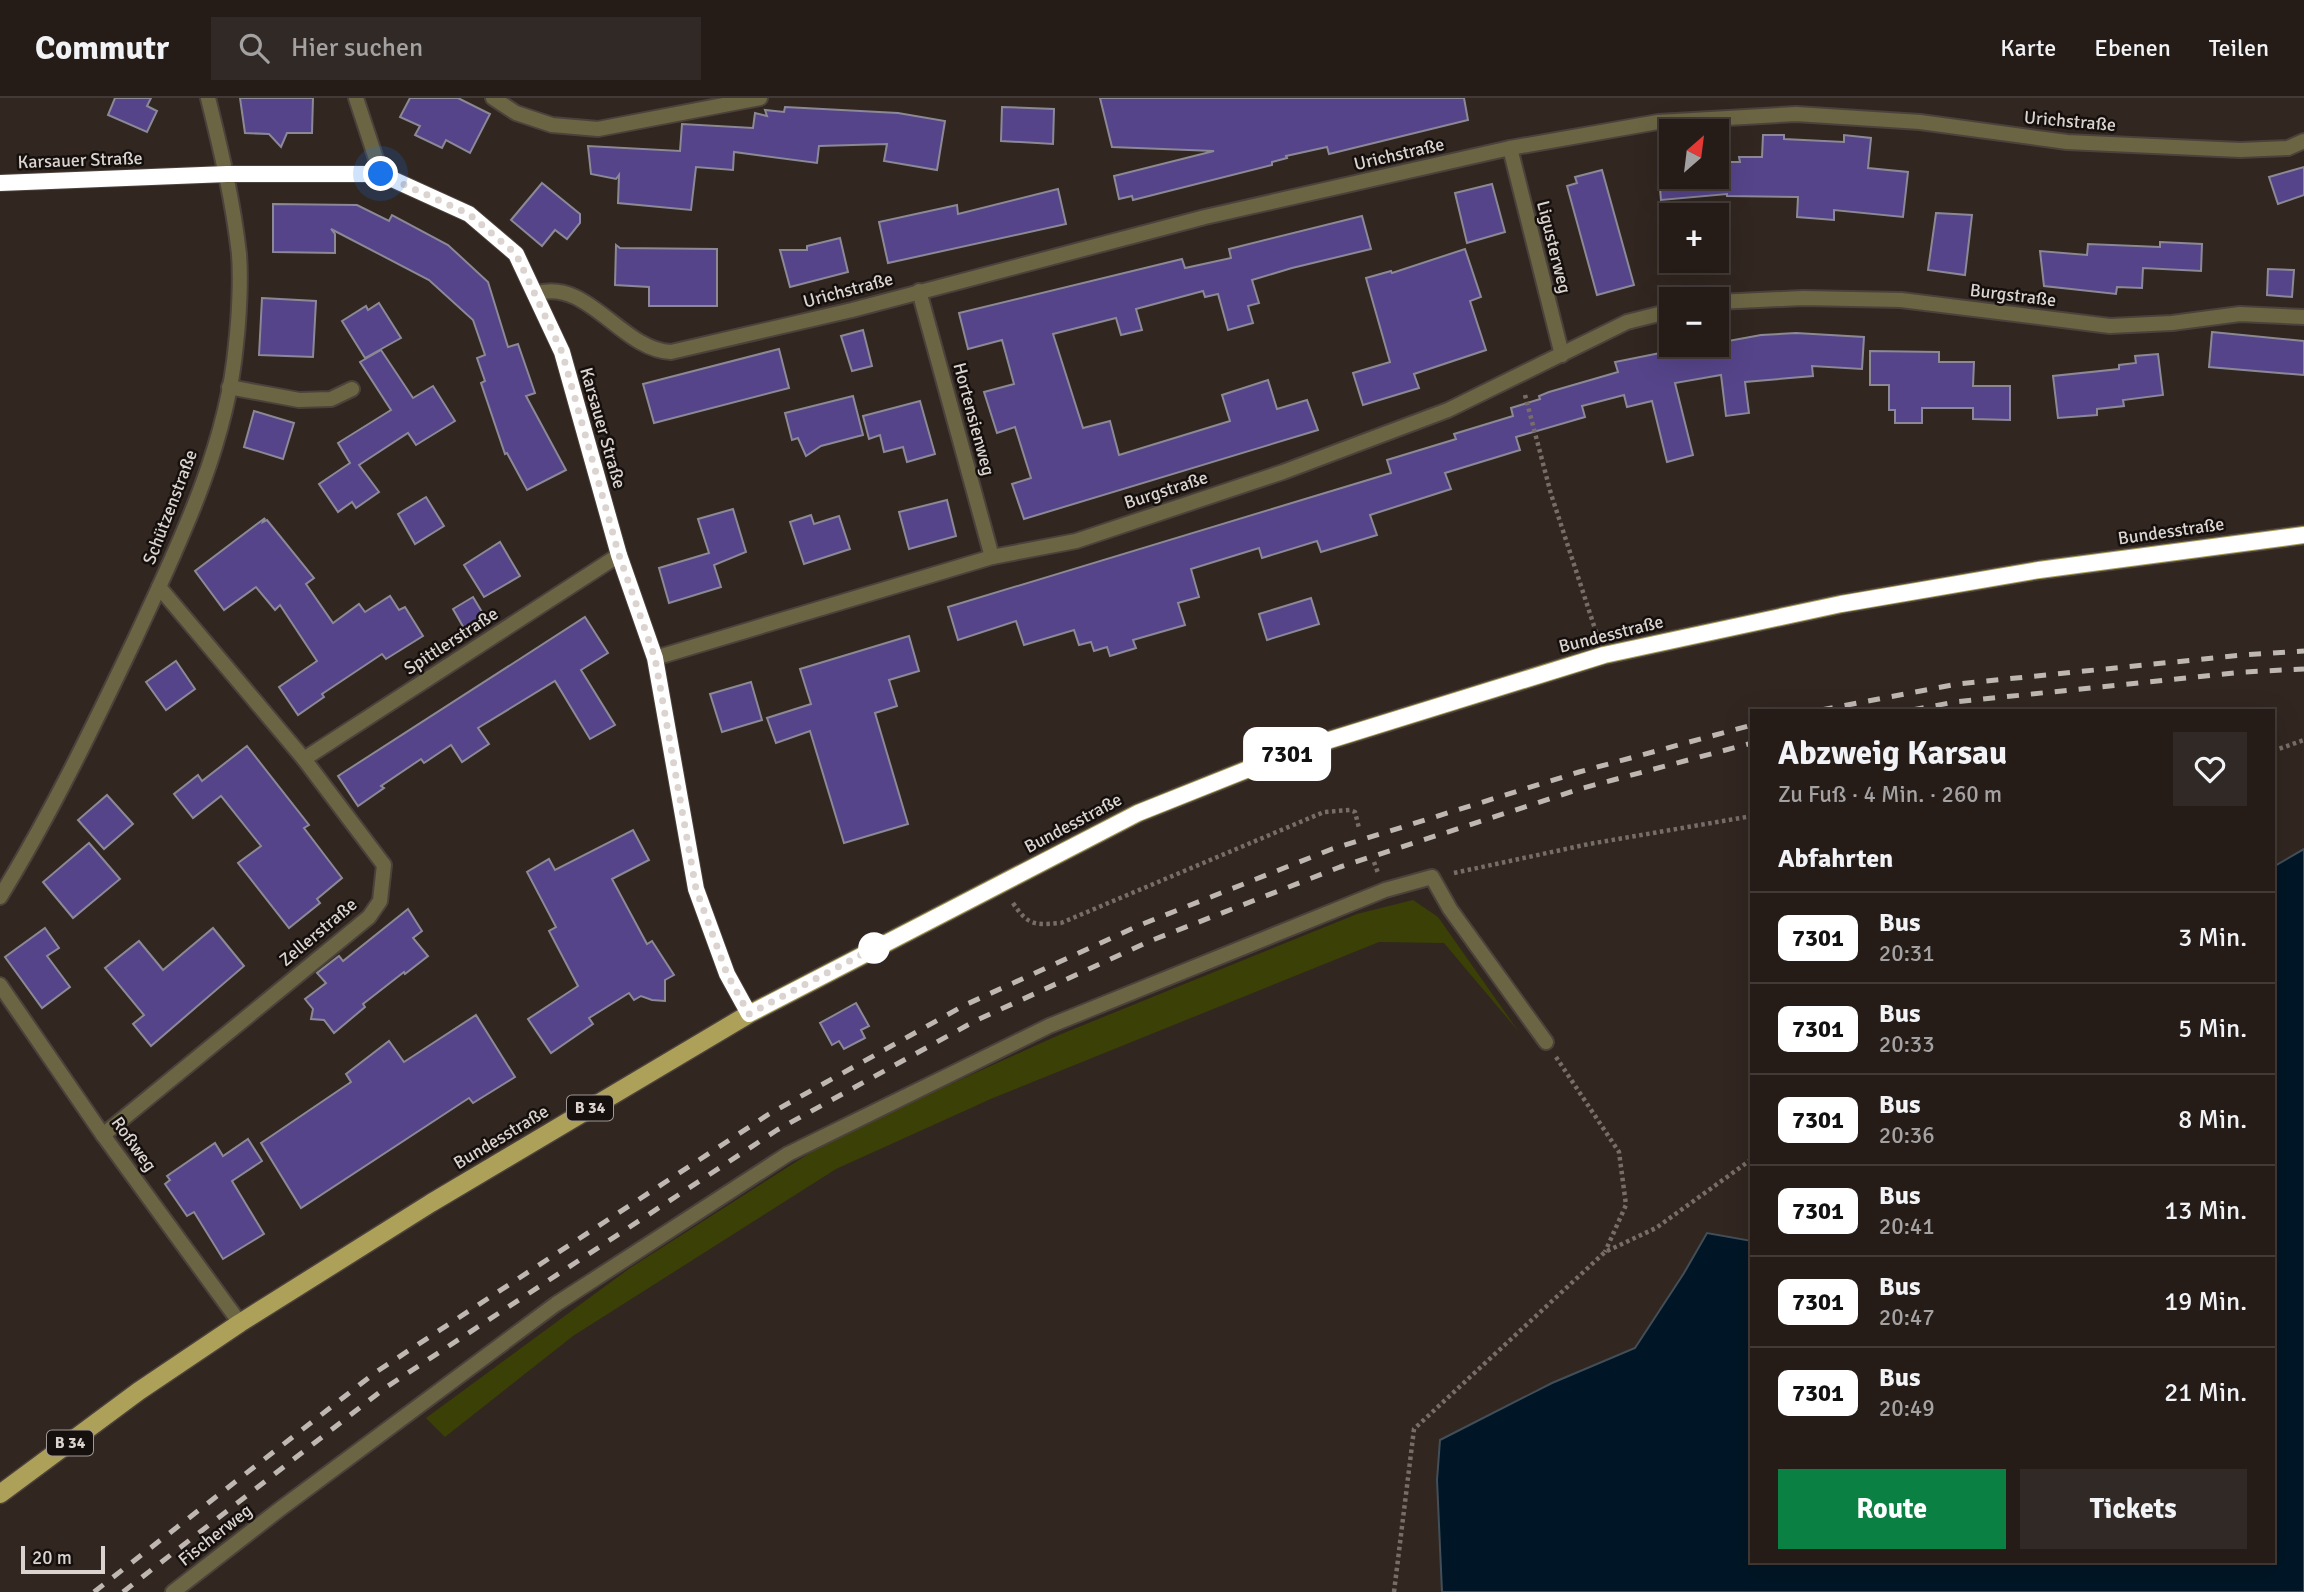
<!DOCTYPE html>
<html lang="de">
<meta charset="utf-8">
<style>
body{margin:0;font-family:Signika,sans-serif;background:#312925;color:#f1f3f6;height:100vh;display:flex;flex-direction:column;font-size:26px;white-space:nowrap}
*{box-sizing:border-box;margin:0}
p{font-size:23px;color:#a3a1a2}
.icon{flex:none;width:38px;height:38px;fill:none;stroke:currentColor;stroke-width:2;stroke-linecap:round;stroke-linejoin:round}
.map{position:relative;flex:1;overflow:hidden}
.side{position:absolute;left:1750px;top:611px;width:525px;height:854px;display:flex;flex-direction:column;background:#251c18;border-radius:0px;box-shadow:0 7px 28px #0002,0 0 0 2px #423a37}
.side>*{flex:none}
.badge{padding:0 14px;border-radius:10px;font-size:24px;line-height:46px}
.needle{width:46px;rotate:28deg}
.fabs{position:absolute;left:1659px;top:21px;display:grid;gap:14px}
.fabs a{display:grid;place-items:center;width:70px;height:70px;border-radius:0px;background:#251c18;box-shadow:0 7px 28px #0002,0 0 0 2px #423a37;font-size:35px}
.scale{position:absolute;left:21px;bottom:18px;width:84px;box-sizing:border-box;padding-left:7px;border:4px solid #dbd3cf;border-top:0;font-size:19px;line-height:24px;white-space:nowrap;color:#dbd3cf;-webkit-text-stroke:5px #15100d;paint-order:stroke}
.you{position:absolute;width:35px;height:35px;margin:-18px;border:5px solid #fff;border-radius:50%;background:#1a73e8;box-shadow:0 0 0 10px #1a73e833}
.map>.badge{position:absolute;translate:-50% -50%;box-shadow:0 0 0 4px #fff}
h2{padding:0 28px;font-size:26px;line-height:63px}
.round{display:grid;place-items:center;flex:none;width:74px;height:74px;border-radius:0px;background:#312925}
.head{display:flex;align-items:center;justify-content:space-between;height:119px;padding:0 28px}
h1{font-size:33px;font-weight:700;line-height:52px}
.button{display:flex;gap:14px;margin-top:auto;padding:14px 28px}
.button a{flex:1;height:80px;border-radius:0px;background:#0b8043;color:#fff;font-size:28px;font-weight:700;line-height:80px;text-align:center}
.button a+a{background:#312925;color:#f1f3f6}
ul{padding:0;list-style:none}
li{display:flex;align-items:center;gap:21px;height:91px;padding:0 28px;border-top:2px solid #423a37}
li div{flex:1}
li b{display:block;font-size:26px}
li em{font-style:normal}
li .badge{min-width:77px;font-weight:700;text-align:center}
header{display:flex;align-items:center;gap:42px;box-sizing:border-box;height:98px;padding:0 35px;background:#251c18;border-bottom:2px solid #423a37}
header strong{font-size:33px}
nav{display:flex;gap:38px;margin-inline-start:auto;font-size:24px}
.search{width:490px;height:63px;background:#312925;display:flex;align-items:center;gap:18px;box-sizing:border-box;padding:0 24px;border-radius:0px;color:#a3a1a2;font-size:26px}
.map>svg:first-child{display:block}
.green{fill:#3b4006}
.water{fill:#001626;stroke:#424f59;stroke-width:2}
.building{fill:#554489;stroke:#8b8996;stroke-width:2}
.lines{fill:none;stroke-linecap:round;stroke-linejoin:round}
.lane-casing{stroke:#4c423c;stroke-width:18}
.street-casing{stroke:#4c423c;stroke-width:18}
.secondary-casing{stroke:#4c423c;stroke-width:18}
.primary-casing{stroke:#4c423c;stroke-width:21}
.path{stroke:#786e69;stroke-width:4.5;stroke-dasharray:3.5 3.5;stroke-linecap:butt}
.lane{stroke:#6b6544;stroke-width:14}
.street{stroke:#6b6544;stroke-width:14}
.secondary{stroke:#908750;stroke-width:14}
.primary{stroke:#ada159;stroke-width:18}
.rail{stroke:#bfb7b2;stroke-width:5;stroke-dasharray:12 12;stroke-linecap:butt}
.line-casing{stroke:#fff;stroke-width:16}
.line{stroke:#fff;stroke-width:10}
.walk{stroke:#dbd3cf;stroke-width:7;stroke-dasharray:0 12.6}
.stop-dot{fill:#fff;stroke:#fff;stroke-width:3.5}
.labels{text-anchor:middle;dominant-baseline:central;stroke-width:5;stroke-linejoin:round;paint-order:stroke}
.shield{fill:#15100d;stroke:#a09895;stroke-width:2}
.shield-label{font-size:16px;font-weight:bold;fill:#dbd3cf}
.street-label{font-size:18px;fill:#dbd3cf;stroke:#15100d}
</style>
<header>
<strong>Commutr</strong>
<div class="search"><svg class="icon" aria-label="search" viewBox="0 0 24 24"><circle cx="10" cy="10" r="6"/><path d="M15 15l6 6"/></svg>Hier suchen</div>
<nav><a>Karte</a><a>Ebenen</a><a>Teilen</a></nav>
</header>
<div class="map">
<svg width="2304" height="1494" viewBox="0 0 2304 1494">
<rect width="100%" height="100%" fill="#312620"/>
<polygon class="green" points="1413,802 1438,819 1519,934 1444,845 1379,844 993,1000 836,1071 573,1238 445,1339 426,1320 630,1170 827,1044 898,1010 1059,937 1357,816"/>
<polygon class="water" points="2304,751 2304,1494 1442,1494 1437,1382 1440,1342 1552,1285 1635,1250 1684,1175 1707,1135 1752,1143 1752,1463 2273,1463 2273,769"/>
<g class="building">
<polygon points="115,0 151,0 147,8 157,13 147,34 108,17"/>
<polygon points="240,0 313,0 312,35 287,35 281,49 269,36 245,35"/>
<polygon points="410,0 458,0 490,16 470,55 446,42 442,50 415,37 420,28 400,19"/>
<polygon points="1100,0 1464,0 1468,22 1329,56 1327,49 1286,58 1287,60 1272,64 1272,67 1133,102 1132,98 1119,101 1114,78 1214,53 1112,49"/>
<polygon points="785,9 898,15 945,23 937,72 884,63 887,46 819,48 817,65 734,54 733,72 696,69 691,112 618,105 619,77 616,81 591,76 588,48 680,53 682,26 753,30 755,15 767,18 765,12 784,14"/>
<polygon points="1002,9 1054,11 1053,46 1001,43"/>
<polygon points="1763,37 1784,37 1784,41 1844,44 1844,37 1871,40 1868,70 1908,74 1903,119 1834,112 1834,122 1797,119 1798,99 1727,98 1727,96 1661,102 1659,79 1727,79 1727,64 1740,64 1739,59 1762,59"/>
<polygon points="2304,69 2304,97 2278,106 2269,79"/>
<polygon points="1602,72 1634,187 1597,197 1567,88 1577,85 1575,79"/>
<polygon points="542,85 580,116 580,125 567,141 555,132 542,148 511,122"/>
<polygon points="1492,86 1505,134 1467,145 1455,95"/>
<polygon points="1058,91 1066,126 888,165 879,124 957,107 958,116"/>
<polygon points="273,106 357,107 389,123 392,117 448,147 488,184 508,249 518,246 535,295 526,298 566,372 527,392 507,355 505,356 481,285 485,283 477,260 485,257 473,222 429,182 331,131 335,136 335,155 273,154"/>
<polygon points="1936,115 1972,117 1965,177 1928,172"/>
<polygon points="1362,118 1371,151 1292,170 1252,182 1259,205 1248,208 1253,225 1228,232 1218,196 1205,199 1203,193 1136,211 1142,232 1121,237 1116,220 1053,236 1083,330 1110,323 1119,357 1230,323 1222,297 1268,282 1277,311 1307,302 1318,332 1024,421 1012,386 1031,380 1015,329 997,335 984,294 1014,286 1002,242 968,251 959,215 1182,161 1185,170 1231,160 1229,151"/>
<polygon points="840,140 848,174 790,189 780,152 807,152 807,148"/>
<polygon points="2160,144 2202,146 2201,173 2143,170 2142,190 2117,189 2116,196 2044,188 2040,153 2087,157 2088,146 2160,149"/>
<polygon points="616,147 620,150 717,151 717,208 649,208 649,189 615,187"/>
<polygon points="1465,151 1481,199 1470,203 1486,252 1414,276 1419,290 1363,307 1353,275 1390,264 1366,180 1391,173 1392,175"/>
<polygon points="2268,171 2294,172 2292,199 2267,197"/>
<polygon points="262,200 316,203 313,259 259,257"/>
<polygon points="379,205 401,240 365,260 342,223 366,208 368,212"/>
<polygon points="863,232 872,268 852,273 841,238"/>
<polygon points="2212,234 2304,243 2304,277 2209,269"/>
<polygon points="1796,235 1864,239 1862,271 1812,268 1813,278 1745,284 1749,315 1726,318 1721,277 1675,285 1693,357 1667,364 1652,303 1627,309 1624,297 1582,308 1585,319 1516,339 1520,352 1445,375 1451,391 1370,417 1377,437 1321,454 1317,443 1262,460 1259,450 1191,471 1199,499 1178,505 1185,527 1133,542 1136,550 1110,558 1107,549 1094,553 1091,544 1079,547 1074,532 1024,547 1016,523 958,542 948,509 1391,375 1387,362 1456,341 1454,336 1513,318 1511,310 1540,301 1539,298 1549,294 1618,274 1615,264 1700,247 1717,247 1717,245 1761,237"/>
<polygon points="779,251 789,290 654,325 643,286"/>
<polygon points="381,252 413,300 433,288 455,323 416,347 408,335 359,367 379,394 356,410 352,404 338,414 319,386 350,365 338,345 391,312 360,264"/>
<polygon points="1870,253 1939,254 1939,264 1974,264 1973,288 2010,288 2010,322 1973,321 1973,310 1922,310 1922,325 1895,325 1895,312 1889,312 1889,287 1870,287"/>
<polygon points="2158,256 2163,297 2123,302 2124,308 2097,311 2097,317 2058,320 2053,278 2119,271 2119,267 2136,265 2135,258"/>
<polygon points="853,298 863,337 821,348 806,358 798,340 792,342 785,315"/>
<polygon points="920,303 935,356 907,364 903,349 884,354 880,337 869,341 863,318"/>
<polygon points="254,313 294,325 283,361 244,349"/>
<polygon points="426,399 444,428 415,446 398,416"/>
<polygon points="947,402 956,438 909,451 899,414"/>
<polygon points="733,411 746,454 714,467 721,489 669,505 659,470 709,455 698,421"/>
<polygon points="811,417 814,426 839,418 850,451 804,466 790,424"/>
<polygon points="265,420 263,424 267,422 314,480 306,486 333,525 359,506 365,514 390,498 399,512 405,509 423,538 386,561 382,556 322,596 324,599 298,617 279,589 317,563 280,507 275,512 256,489 224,512 195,473"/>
<polygon points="500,444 520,478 484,499 464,467"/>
<polygon points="473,499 485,519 465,532 453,511"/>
<polygon points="1311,500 1319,526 1267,542 1259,516"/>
<polygon points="585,519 608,555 581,572 615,627 590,641 555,583 478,630 489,646 462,664 451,647 424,665 421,661 381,688 384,690 358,708 338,678"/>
<polygon points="909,538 919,573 889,582 897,608 875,615 908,726 844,745 810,633 776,645 767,620 811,606 800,571"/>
<polygon points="176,563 195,591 166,612 146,584"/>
<polygon points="751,584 762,622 722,634 710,596"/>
<polygon points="247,648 309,727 304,730 342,780 317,801 320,805 289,830 238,765 261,748 221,698 193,720 174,696 198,677 202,683"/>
<polygon points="107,697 133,726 104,751 78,722"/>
<polygon points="633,732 649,762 612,781 647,846 652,843 674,877 665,882 665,903 652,902 641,898 634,902 629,895 589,920 593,926 551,955 528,921 578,888 549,833 556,829 527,774 549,761 555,772"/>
<polygon points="89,745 120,781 73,820 43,784"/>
<polygon points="408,811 422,833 413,840 428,858 405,876 404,874 363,906 365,909 334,935 324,922 311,921 313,911 305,901 326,885 317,875 339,858 343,863"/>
<polygon points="45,830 59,850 47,858 70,889 42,910 5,859"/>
<polygon points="213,830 244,868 151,948 133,926 144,917 105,870 139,843 163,872"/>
<polygon points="856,905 869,928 861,932 865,940 844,951 839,943 832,947 820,925"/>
<polygon points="476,917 515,979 473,1005 469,1000 301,1110 261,1045 351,984 346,976 389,943 404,964"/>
<polygon points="248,1041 262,1063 232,1083 264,1136 223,1161 194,1114 187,1118 165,1086 170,1082 167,1078 215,1045 223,1058"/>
</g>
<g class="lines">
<defs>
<g id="lane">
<polyline points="229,289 299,302 331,301 352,291"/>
<polyline points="173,1494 280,1411 556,1206 788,1056 1049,928 1385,792 1432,779 1450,811 1546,944"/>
</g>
<g id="street">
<polyline points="356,0 381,76"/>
<polyline points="493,0 516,15 552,27 598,31 760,0"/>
<polyline points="1510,50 1562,257"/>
<polyline points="919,193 992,459"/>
<path d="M535 196C587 178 621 252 671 254L852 212 1205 119 1510 50 1658 24 1796 16 1920 24 2067 44 2240 52 2288 50 2304 43"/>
<polyline points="1717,204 1803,200 1901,202 2110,228 2172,225 2240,216 2304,219"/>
<polyline points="655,560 992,459 1076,443 1283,374 1448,312 1627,224 1671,213"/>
<polyline points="304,661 619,457"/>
<path d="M0 799C51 716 93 629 135 541 178 448 227 349 236 246 239 220 241 181 239 156 233 103 221 52 208 0"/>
<polyline points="0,887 103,1037 240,1225"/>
<polyline points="103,1037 369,819 380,803 384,767 304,661 159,489"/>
</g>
<polyline id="secondary" points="0,85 227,76 381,76 469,116 516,156 562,254 619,457 655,560 696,791 727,876 749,916"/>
<polyline id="primary" points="0,1396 139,1293 240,1225 431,1105 749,916 1138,715 1291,654 1604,557 1841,506 2039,472 2304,437"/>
</defs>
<use href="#lane" class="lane-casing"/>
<use href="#street" class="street-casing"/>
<use href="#secondary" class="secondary-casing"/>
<use href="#primary" class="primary-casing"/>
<g class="path">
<polyline points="1525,297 1551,396 1597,537"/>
<polyline points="2273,653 2304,642"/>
<polyline points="1374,764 1378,775"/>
<polyline points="1454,775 1589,746 1752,718"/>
<path d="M1013 805C1028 828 1035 827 1061 825L1324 714 1350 712 1355 714 1359 730"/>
<polyline points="1556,959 1619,1054 1626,1107 1605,1154"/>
<polyline points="1394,1494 1414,1331 1605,1154 1656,1130 1752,1061"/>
</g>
<use href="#lane" class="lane"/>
<use href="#street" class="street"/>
<use href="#secondary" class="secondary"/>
<use href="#primary" class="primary"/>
<g class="rail">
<polyline points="1821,612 1957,586 2243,557 2304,553"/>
<polyline points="1912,612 1955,604 2244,574 2304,571"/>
<polyline points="94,1494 376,1274 769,1016 965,907 1140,827 1332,751 1579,674 1752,627"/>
<polyline points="123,1494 385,1290 777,1032 975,923 1150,843 1340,769 1583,690 1752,645"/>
</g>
</g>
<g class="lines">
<defs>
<polyline id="line" points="0,85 227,76 381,76 469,116 516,156 562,254 619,457 655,560 696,791 727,876 749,916 1138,715 1291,654 1604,557 1841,506 2039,472 2304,437"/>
</defs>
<use href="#line" class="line-casing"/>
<use href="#line" class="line"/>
<polyline class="walk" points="381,76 469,116 516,156 562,254 619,457 655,560 696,791 727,876 749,916 874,850"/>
</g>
<circle class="stop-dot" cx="874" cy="850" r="14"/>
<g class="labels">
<g class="shield">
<rect x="567" y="997.5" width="46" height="25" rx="5"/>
<rect x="47" y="1332.5" width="46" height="25" rx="5"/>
</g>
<g class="shield-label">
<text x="590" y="1010">B 34</text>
<text x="70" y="1345">B 34</text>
</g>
<g class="street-label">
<text transform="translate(2070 23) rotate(5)">Urichstraße</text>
<text transform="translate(1399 56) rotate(-13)">Urichstraße</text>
<text transform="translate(80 62) rotate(-2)">Karsauer Straße</text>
<text transform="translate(1554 149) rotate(76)">Ligusterweg</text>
<text transform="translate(848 192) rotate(-15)">Urichstraße</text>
<text transform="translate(2013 197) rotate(7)">Burgstraße</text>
<text transform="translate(974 321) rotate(75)">Hortensienweg</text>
<text transform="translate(603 330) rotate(74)">Karsauer Straße</text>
<text transform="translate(1166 392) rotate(-18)">Burgstraße</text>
<text transform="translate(170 409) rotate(-69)">Schützenstraße</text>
<text transform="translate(2171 433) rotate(-8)">Bundesstraße</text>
<text transform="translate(1611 536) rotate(-14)">Bundesstraße</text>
<text transform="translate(451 543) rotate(-33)">Spittlerstraße</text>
<text transform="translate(1073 725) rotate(-28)">Bundesstraße</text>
<text transform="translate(318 834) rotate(-40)">Zellerstraße</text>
<text transform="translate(501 1039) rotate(-31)">Bundesstraße</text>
<text transform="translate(134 1046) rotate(54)">Roßweg</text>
<text transform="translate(215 1437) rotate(-38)">Fischerweg</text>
</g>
</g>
</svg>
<div class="fabs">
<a><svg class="needle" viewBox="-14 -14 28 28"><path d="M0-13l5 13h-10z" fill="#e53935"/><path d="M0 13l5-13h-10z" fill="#a3a1a2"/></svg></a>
<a>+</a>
<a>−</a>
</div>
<div class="scale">20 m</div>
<div class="you" style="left:381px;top:76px"></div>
<b class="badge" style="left:1287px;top:656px;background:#fff;color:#111">7301</b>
<section class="side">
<div class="head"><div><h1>Abzweig Karsau</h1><p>Zu Fuß · 4 Min. · 260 m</p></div><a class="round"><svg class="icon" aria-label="heart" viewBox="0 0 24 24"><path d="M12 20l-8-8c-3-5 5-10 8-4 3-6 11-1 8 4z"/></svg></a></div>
<h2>Abfahrten</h2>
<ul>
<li><span class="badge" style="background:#fff;color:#111">7301</span><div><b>Bus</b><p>20:31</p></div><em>3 Min.</em></li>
<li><span class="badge" style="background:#fff;color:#111">7301</span><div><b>Bus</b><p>20:33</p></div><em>5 Min.</em></li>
<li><span class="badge" style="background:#fff;color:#111">7301</span><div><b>Bus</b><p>20:36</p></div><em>8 Min.</em></li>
<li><span class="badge" style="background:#fff;color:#111">7301</span><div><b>Bus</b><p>20:41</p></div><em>13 Min.</em></li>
<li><span class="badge" style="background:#fff;color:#111">7301</span><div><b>Bus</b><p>20:47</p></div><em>19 Min.</em></li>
<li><span class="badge" style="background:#fff;color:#111">7301</span><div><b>Bus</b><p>20:49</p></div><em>21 Min.</em></li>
</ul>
<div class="button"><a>Route</a><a>Tickets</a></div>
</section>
</div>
